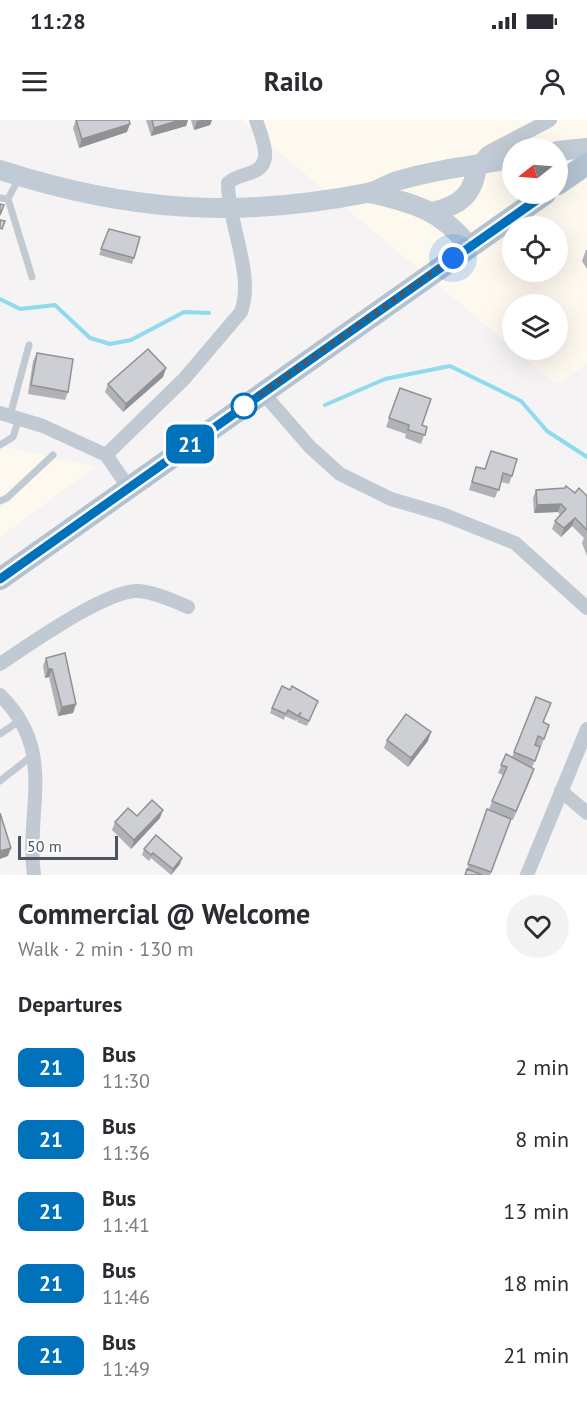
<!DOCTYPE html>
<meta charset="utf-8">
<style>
body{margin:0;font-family:"PT Sans",sans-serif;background:#f2f2f3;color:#2b2b33;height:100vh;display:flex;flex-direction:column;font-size:22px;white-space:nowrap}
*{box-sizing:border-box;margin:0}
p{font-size:20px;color:#7c7c81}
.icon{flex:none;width:33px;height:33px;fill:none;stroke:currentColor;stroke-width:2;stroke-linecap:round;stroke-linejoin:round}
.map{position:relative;height:755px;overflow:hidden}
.details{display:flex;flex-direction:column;background:#fff;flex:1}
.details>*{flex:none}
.badge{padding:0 12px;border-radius:9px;font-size:21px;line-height:39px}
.needle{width:39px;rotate:253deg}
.controls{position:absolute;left:502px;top:18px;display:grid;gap:12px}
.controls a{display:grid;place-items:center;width:66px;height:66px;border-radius:50%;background:#fff;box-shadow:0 6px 24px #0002;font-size:30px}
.scale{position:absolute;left:18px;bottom:15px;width:100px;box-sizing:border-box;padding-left:6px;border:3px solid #4a5661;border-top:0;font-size:16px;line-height:21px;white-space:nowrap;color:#4a5661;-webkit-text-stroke:4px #fff;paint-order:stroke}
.you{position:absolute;width:30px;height:30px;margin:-15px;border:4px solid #fff;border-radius:50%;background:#1a73e8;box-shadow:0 0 0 9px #1a73e833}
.map>.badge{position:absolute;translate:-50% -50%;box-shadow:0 0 0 3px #fff}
h2{padding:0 18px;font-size:22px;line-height:54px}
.round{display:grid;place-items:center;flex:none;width:63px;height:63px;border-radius:32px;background:#f2f2f3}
.head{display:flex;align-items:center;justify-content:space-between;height:102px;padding:0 18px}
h1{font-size:28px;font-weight:800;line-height:45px}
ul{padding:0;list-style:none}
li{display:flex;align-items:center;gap:18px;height:72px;padding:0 18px}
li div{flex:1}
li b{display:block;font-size:22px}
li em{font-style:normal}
li .badge{min-width:66px;font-weight:700;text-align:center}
.status{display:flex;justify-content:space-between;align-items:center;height:42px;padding:0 30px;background:#fff;direction:ltr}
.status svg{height:16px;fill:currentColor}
header{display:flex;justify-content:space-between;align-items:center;height:78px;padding:0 18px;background:#fff;font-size:27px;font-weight:800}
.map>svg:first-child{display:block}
.commercial{fill:#fdf9ef;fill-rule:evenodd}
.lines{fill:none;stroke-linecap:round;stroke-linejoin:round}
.stream{stroke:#90daee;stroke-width:4}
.service{stroke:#c1cad2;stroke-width:7}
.minor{stroke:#c1cad2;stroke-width:14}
.secondary{stroke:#c1cbd6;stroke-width:20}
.primary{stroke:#b3c2d1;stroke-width:22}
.wall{fill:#b0b2b7}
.shaded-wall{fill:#909195}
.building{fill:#cdcfd5;stroke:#909195;stroke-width:1.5}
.line-casing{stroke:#fff;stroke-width:14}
.line{stroke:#0072bc;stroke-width:9}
.walk{stroke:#4a5661;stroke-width:6;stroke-dasharray:0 10.8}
.stop-dot{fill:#fff;stroke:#0072bc;stroke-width:3}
</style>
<div class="status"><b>11:28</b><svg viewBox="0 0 49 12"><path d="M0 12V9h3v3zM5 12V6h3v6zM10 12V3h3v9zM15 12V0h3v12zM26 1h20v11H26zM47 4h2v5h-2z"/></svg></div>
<header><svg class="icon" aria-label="menu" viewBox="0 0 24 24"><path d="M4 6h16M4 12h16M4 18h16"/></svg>Railo<svg class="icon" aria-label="person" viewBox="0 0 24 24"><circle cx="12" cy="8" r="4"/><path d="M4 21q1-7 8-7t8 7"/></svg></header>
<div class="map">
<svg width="587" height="755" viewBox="0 0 587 755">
<rect width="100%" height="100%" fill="#f5f3f3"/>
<g class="commercial">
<path d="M241 0H587V244L556 264 515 230H558V184H513V228ZM513 28H558V74H513ZM513 106H558V152H513Z"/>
<polygon points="0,326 95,347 0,417"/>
</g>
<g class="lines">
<g class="stream">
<polyline points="0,179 20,189 55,185 90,218 110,224 131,220 184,192 209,193"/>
<polyline points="325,285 385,259 450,246 521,281 547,311 587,337"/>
</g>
<g class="service">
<polyline points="0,78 8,79 19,58"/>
<polyline points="8,79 32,157"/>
<polyline points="10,296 29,225"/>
<polyline points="0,325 13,317 19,298"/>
<polyline points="0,381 7,378 53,335"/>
<polyline points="0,614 19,601"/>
<polyline points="0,661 33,635"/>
</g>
<g class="minor">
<polyline points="477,45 487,33 550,0"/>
<polyline points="263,273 310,327 340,354 391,379 442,394 515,423 587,488"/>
<polyline points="0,293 43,306 106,335 129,368"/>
<path d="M106 335 184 259 241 192C255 155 228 104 228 63 234 57 242 56 250 53 276 45 262 19 256 0"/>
<path d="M0 544C29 525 107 469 139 471 156 473 172 480 188 487"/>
<path d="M0 575C58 632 25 689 34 755"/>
<polyline points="561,671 587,693"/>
<polyline points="527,755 587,609"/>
</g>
<g class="secondary">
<polyline points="558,31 587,28"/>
<path d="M0 50C127 91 236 99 367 73 378 71 387 64 397 61 434 50 475 45 513 39"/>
<path d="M370 73C415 84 439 89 469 126"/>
<path d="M433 92C460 85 474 75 477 45"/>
</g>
<g class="primary">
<polyline points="558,64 587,44"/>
<polyline points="0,459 545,74"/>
</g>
</g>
<g class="wall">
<polygon points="76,0 127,12 79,28 73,8"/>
<polygon points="146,0 188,0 186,6 151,16"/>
<polygon points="191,0 212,0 210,5 194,10"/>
<polygon points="109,109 134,138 132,144 99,135"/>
<polygon points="586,130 587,130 587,149 582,141"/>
<polygon points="37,233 68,272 65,280 28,274 33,241"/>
<polygon points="166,248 163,257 123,292 105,272 108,264"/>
<polygon points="400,268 422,305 427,307 421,324 405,318 406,314 386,307"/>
<polygon points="491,331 512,356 509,364 501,362 495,378 469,370 476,347 485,349"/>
<polygon points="536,370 575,373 587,376 587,436 582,423 584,418 572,406 561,417 552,409 555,401 560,395 558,392 534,393 533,378"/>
<polygon points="46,538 76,584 73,593 58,596 49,557 45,558 43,546"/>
<polygon points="536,577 544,602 549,605 541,627 535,625 540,627 532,648 531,658 513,700 511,699 490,755 465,755 487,689 505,696 489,689 503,655 498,653 506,634 512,637"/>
<polygon points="318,581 307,606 297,602 298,599 296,601 285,596 284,600 270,593 272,588"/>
<polygon points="387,620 428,621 408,647 384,628"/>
<polygon points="137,696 160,698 131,729 112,710 115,702"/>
<polygon points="144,729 180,744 171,755 151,738 149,741 142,735"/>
</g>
<g class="shaded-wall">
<polygon points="180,0 188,0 186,6 151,16 154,8"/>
<polygon points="201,0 212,0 210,5 194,10 197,1"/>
<polygon points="130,4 127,12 79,28 82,19"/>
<polygon points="166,248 163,257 123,292 126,284"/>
<polygon points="561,384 558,392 534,393 537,385"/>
<polygon points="575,398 572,406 561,417 564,408"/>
<polygon points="48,549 52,549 49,557 45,558"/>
<polygon points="76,584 73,593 58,596 62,587"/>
<polygon points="431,612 428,621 408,647 411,638"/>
<polygon points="163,690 160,698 131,729 134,720"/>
<polygon points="11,728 8,736 0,739 0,731"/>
<polygon points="182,738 180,744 171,755 173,749"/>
</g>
<g class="building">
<polygon points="76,0 129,0 130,4 82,19"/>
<polygon points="152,0 180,0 154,8"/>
<polygon points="0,84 4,85 0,95"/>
<polygon points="0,100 5,101 2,109 0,108"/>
<polygon points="109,109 140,117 134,138 101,129"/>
<polygon points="148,229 166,248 126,284 108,264"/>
<polygon points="37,233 73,239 68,272 31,265"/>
<polygon points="400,268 431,279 422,305 427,307 425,315 408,310 409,305 389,298"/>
<polygon points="491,331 517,339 512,356 503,353 499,370 472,362 476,347 485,349"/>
<polygon points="566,366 575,373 579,368 587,376 587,410 575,398 564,408 555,401 566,389 561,384 537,385 536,370 565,368"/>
<polygon points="65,533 76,584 62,587 52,549 48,549 46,538"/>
<polygon points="282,566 290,570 292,566 318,581 309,601 299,596 301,592 298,596 288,590 286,594 272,588"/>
<polygon points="536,577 551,583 543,602 549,605 544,619 538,616 535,625 540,627 535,641 514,632"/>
<polygon points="406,594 431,612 411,638 387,620"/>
<polygon points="506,634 534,649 516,691 492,681 507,647 501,645"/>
<polygon points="152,680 163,690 134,720 115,702 128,688 137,696"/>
<polygon points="487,689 511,699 491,752 468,744"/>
<polygon points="0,693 11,728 0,731"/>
<polygon points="156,715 182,738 173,749 153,733 151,735 144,729"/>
<polygon points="467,749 482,755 465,755"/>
</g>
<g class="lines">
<defs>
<polyline id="line" points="0,459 545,74"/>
</defs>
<use href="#line" class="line-casing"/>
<use href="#line" class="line"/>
<polyline class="walk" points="244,286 453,138"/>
</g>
<circle class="stop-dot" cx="244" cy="286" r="12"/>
</svg>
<div class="controls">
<a><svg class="needle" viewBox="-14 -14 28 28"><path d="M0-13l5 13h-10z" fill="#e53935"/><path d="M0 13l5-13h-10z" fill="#7c7c81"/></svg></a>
<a><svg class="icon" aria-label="locate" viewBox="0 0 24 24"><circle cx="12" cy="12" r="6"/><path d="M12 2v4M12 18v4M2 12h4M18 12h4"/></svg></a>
<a><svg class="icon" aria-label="layers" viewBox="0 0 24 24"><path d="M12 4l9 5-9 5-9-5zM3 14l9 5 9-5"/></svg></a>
</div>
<div class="scale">50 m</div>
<div class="you" style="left:453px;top:138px"></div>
<b class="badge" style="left:190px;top:324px;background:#0072bc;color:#fff">21</b>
</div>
<section class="details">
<div class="head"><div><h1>Commercial @ Welcome</h1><p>Walk · 2 min · 130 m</p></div><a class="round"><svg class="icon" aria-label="heart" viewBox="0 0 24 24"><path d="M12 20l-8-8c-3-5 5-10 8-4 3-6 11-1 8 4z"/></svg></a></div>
<h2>Departures</h2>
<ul>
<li><span class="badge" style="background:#0072bc;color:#fff">21</span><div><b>Bus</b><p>11:30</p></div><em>2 min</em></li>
<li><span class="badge" style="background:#0072bc;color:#fff">21</span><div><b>Bus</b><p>11:36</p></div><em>8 min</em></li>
<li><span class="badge" style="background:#0072bc;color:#fff">21</span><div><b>Bus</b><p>11:41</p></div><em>13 min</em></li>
<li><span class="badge" style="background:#0072bc;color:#fff">21</span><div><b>Bus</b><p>11:46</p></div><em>18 min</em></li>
<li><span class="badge" style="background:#0072bc;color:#fff">21</span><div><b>Bus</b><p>11:49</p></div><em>21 min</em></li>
</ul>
</section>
